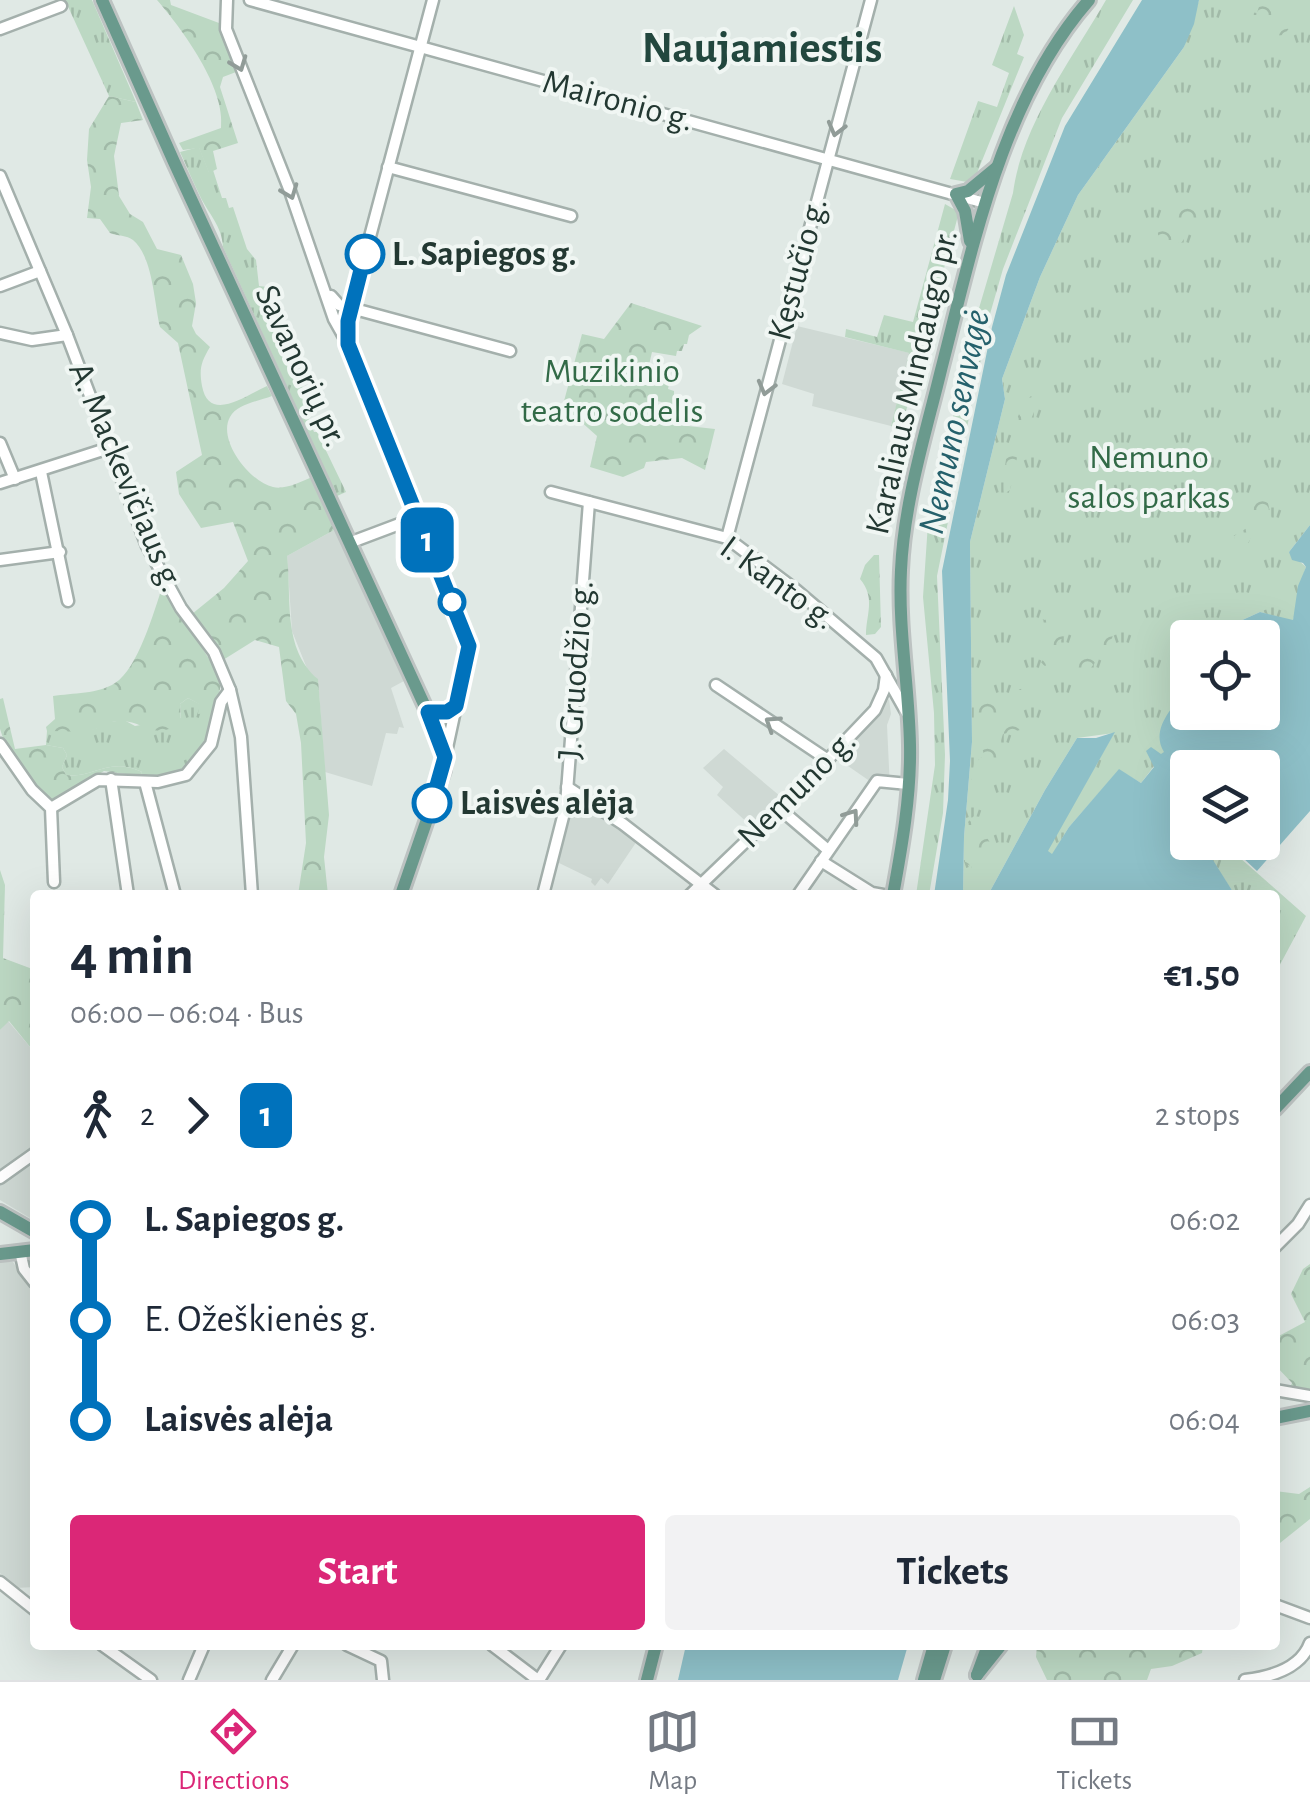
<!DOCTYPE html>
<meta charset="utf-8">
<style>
body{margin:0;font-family:"Alegreya Sans",sans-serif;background:#f2f2f3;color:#1f2937;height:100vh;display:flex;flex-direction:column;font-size:38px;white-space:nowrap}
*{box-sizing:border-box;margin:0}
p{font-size:32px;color:#747a83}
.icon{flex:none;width:55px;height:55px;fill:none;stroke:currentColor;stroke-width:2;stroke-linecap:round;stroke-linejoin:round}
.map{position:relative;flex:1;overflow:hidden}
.drawer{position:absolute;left:30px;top:890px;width:1250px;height:760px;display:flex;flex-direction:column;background:#fff;border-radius:10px;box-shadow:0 10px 40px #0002}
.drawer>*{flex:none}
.badge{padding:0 20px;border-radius:15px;font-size:35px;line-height:65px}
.buttons{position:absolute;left:1170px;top:620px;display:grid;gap:20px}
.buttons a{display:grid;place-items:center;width:110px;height:110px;border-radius:10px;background:#fff;box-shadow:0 10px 40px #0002;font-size:50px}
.map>.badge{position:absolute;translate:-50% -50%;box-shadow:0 0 0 5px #fff}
.legs{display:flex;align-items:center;gap:15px;height:110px;padding:0 40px;font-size:32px}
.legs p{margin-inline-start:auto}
.headline{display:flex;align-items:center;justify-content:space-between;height:170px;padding:0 40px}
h1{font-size:55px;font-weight:700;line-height:75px}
.action{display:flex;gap:20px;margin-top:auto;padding:20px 40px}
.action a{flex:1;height:115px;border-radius:10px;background:#db2777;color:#fff;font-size:40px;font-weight:700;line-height:115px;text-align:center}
.action a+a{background:#f2f2f3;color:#1f2937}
ul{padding:0 40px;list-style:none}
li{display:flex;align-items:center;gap:35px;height:100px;font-size:38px}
li i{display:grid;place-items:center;width:15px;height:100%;margin:0 12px;background:currentColor}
li i::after{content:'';width:25px;height:25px;margin:-12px;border:8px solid;border-radius:50%;background:#fff}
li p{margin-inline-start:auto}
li:first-child i{background:linear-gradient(#0000 50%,currentColor 0)}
li:last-child i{background:linear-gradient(currentColor 50%,#0000 0)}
.tabs{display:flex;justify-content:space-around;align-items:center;height:140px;border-top:2px solid #e0e1e3;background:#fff;font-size:28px;color:#747a83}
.tabs a{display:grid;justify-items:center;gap:5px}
.tabs .selected{color:#db2777}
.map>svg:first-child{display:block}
.built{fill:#cfd9d4}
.grass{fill:url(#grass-tufts)}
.forest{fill:url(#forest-crowns)}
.water{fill:#8ec0c8}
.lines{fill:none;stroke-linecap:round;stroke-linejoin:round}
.minor-casing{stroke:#a4b0ac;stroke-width:15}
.major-casing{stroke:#bdc3c2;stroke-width:18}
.minor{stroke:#fff;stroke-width:10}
.major{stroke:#6a9a8d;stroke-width:12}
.oneway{stroke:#919c98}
.line-1-casing{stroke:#fff;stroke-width:22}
.line-1{stroke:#0072bc;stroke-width:15}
.stop-1-dot{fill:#fff;stroke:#0072bc;stroke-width:5}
.labels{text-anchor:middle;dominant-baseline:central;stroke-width:8;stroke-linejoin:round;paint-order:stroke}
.street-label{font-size:35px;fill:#233832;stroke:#f0f6f3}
.stop-label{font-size:35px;font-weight:bold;fill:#233832;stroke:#f0f6f3;text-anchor:start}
.park-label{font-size:35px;fill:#326a47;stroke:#f0f6f3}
.water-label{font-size:38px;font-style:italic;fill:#25616c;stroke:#f0f6f3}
.district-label{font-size:45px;font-weight:bold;fill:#22473e;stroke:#f0f6f3}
</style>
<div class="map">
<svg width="1310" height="1680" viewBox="0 0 1310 1680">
<defs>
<pattern id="grass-tufts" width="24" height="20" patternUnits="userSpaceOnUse" patternTransform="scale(2.5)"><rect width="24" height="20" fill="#bcd8c3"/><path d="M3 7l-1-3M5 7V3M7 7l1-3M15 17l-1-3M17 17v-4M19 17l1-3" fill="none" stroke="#a1baa8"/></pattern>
<pattern id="forest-crowns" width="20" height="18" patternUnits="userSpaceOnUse" patternTransform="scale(2.5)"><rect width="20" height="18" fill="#bcd8c3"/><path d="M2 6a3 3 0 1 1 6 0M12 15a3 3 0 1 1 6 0" fill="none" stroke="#a1baa8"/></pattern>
</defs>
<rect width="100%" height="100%" fill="#e0e9e5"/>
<g class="built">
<polygon points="797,326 910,353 891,426 812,406 814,394 782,384"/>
<polygon points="336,529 404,681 391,688 404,728 399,727 397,734 386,733 372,786 325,772 318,680 308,671 292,631 287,556"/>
<polygon points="889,699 891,714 887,725 890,789 874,784 835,757"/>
<polygon points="724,749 780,796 750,825 717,795 723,787 703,768"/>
<polygon points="578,799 637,841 608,884 601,878 595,886 591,882 592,879 557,862 574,801"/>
<polygon points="8,1021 35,1053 35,1221 0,1200 0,1030"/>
<polygon points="0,1262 13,1262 35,1297 35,1587 15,1588 0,1573"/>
</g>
<g class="grass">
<polygon points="65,0 92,0 136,102 109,96"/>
<path d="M1106 0H1133L1062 118 1003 269 990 314 937 576 945 755 943 813 929 895H916L935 765 934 713 923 597 928 523 977 315 1013 193C1022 124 1072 59 1106 0Z"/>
<path d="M1199 0H1310V525L1289 552 1306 567C1299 585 1299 603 1293 620H1288L1260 612 1205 637 1188 638 1187 646 1184 648 1187 654V690L1171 708 1165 752 1141 783 1119 770 1069 827 1052 855 1047 851 1114 733 1077 738 1045 790 988 895H963L964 837 972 742 970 542 1005 399 1002 379 1040 277 1078 195 1184 47Z"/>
<polygon points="1014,6 1024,35 1017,54 1024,57 973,183 950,179 978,101 997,107 1009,73 992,65"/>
<path d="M199 147 209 172 213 170 222 198H226L229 208 233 207 247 249 256 260 259 286 268 287 273 298 270 300 273 308 269 311 310 404 304 407 314 432H317L346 492 337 496 223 247C222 226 208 213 200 196 193 182 187 167 180 152Z"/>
<polygon points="945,204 959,212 901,430 891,426 909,353 845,337 846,329 877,337 884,315 913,322"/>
<path d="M188 698 216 712C204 760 191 777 140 776L142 772C107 756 94 779 66 775L62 767 67 755 63 748 46 745 47 731 95 729 109 722 124 720 135 726 181 718 180 704Z"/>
<polygon points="1223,843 1306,916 1275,974 1275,895 1235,895 1210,857"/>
</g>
<g class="forest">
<path d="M157 0H170L171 5 219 23 236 72 223 77 220 87 238 143 213 151 217 169 209 173 199 148 183 150 179 143 221 128C226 88 182 29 157 0Z"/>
<polygon points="1244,0 1248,0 1251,6 1249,12 1257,13 1261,0 1297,0 1296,19 1284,35 1271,36 1259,21 1250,20 1242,26 1236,23 1232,10 1238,2"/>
<path d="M109 96 136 102 143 120 121 123 114 156 119 196 130 214 143 222 157 249 181 255 193 284 196 303 192 326 196 334 210 347C201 362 199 369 202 386 209 423 245 396 267 386L272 396C259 401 237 404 230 417 217 440 250 482 273 487 285 490 300 482 312 477L336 529 287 556C292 598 282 649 318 679L329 815 324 857 328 895H298L306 843 301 743 296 714 286 701 279 647 255 640 223 660 192 614 224 588 248 561 233 522 201 528 179 494 176 472 202 455 178 343 160 327C154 302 153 257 133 240 127 235 117 236 110 233L100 219 87 218 91 187 87 160 89 129Z"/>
<path d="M1180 196 1197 206 1199 216 1182 242 1173 244 1159 239C1155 225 1161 208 1170 197Z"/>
<polygon points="631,303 702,326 689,335 687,344 684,344 682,351 677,351 676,356 652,352 649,365 672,370 668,389 674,391 674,405 657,401 656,409 672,412 679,425 715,429 705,470 682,458 646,462 644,468 623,477 590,467 597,436 579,420 560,416 582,334 604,339"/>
<path d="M1031 396 1039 399 1018 453 1010 490 1004 494C1001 471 1013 412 1031 396Z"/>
<polygon points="1259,492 1266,495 1272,520 1263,534 1251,538 1247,545 1240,548 1235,544 1234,536 1250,526 1239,523 1241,516 1253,514 1254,506 1242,506 1252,495"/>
<path d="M874 555H879L881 627 875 634 866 635C866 615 876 598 860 579L865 565Z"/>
<path d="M163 585 219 675 221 683 216 712 198 714 199 704 188 698 180 704 181 723C151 742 145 720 119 721 110 721 105 726 96 729 82 733 62 731 47 731L46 727 55 719 53 696C72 693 99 694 115 683 138 669 154 611 163 585Z"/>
<polygon points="1078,604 1080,609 1073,627 1058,643 1057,662 1045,666 1041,663 1045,655 1031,648 1022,630 1032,627 1039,618 1045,620 1062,608"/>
<path d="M1113 604 1120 614 1115 621C1118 643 1092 662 1081 682L1073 681 1071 677 1082 649Z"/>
<path d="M1023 688 1028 694 1025 701 1013 703 1019 712 1020 730 1003 734C997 752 997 758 1001 774 997 782 984 788 975 786L971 782 974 764 984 755 982 747 989 745V728L978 730 974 726 975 707 992 697 1010 698 1014 692Z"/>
<path d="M3 698 15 749 46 745 63 748 67 755 62 767 66 775C94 779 107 756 142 772L140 776 104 771 55 801 47 802 5 744 0 729V699Z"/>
<polygon points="974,816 993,819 993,828 990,834 985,834 993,848 985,862 990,868 989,874 971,891 964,877 974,876 971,866 965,863 965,848 982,839 978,833 971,834 965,825"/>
<polygon points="0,870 5,885 3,958 35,970 35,1053 9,1021 0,1030"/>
<polygon points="1310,1264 1310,1394 1288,1392 1292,1383 1275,1365 1275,1338 1305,1322 1291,1294 1303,1269"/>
<polygon points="1310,1487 1310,1519 1275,1547 1275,1491 1299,1494"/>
<polygon points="1037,1645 1203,1645 1202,1653 1172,1666 1151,1669 1147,1680 1047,1680 1036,1657"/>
</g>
<g class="water">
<polygon points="1142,0 1199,0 1194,24 1184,47 1078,195 1040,277 1002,379 1005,399 970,542 972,742 964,837 963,895 934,895 948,800 950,761 942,571 992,327 1006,275 1065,126"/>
<path d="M1310 525V811L1257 871 1227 843 1262 842V768H1188V842L1223 843 1211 857 1235 895H988L1045 790 1077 738H1096L1115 732 1048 851 1052 854 1069 827 1119 769 1141 783 1154 767 1146 751 1151 747 1161 754 1164 752C1150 730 1172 707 1187 690L1188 712H1262V638L1256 637 1257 633 1245 637H1205L1260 612 1293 620 1298 586 1306 567 1303 563 1292 560 1289 552Z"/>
<polygon points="686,1645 908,1645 898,1680 678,1680"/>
</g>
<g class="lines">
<defs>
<g id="minor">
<polyline points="227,0 226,29 290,191 334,319 348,344 469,646 445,757"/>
<polyline points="250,0 985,203"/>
<polyline points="0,29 61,6"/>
<polyline points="388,167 571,216"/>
<polyline points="0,176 67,335 147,546 181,608 214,652 230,690 241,737 252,895"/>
<polyline points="0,286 40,271"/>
<polyline points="331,296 339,305 351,308 510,351"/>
<polyline points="0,333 32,340 67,335"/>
<polyline points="348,343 346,333 351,308 433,0"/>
<polyline points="0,443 15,479"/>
<polyline points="41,472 68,601"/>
<polyline points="0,483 109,448"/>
<polyline points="551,492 727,538 796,590 876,658 908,715"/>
<polyline points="727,538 871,0"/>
<polyline points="349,543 418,517"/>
<polyline points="0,560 60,552"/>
<polyline points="716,685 828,760"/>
<polyline points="0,744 32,790 51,808 54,882"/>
<polyline points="111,779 128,895"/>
<polyline points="145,782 175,895"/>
<polyline points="567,787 623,824 715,895"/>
<polyline points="51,808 98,780 158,782 186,775 211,744 221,702 230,690"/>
<polyline points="780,809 828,850"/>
<polyline points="821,861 872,893 883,895"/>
<polyline points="543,895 566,805 589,502"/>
<polyline points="690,895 791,798 875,710 884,690 886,675"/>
<polyline points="798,895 877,781 908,784"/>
<polyline points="0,1178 35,1153"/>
<polyline points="1275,1247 1298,1224 1310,1205"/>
<polyline points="20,1251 24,1269 35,1283"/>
<polyline points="1275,1390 1310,1396"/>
<polyline points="0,1582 35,1610"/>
<polyline points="1275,1605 1310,1618"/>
<polyline points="102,1645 151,1680"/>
<polyline points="347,1645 381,1661 383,1680"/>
<polyline points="492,1645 538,1680"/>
<polyline points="189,1680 204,1645"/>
<polyline points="272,1680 293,1645"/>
<polyline points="539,1680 561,1645"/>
<path d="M1245 1680C1270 1677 1301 1668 1310 1643"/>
</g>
<g id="major">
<polyline points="102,0 174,162 434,726 445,757 444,770 401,895"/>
<polyline points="970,241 965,211 956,194 968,191 997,167"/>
<polyline points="427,712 447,713 456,706"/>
<path d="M893 895C902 846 911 795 910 745 909 687 898 628 901 570 904 502 925 436 941 370 973 246 1002 99 1089 0"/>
<polyline points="1275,1109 1310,1072"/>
<polyline points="0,1212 35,1232"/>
<polyline points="0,1254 35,1250"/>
<polyline points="1275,1418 1310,1411"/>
<polyline points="977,1675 1001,1645"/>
<polyline points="977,1675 988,1645"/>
<polyline points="647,1680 656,1645"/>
<polyline points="924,1680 934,1645"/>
<polyline points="934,1680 945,1645"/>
</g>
</defs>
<use href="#minor" class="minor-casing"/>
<use href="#major" class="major-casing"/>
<use href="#minor" class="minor"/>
<use href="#major" class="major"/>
</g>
<defs><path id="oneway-chevron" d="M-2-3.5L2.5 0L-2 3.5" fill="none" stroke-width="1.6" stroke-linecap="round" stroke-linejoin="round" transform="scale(2.5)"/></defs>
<g class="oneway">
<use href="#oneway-chevron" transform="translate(239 64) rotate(69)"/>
<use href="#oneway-chevron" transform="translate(836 129) rotate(105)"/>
<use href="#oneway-chevron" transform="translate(290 192) rotate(69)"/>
<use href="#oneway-chevron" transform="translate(766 388) rotate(105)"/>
<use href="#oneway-chevron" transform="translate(772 723) rotate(-147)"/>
<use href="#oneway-chevron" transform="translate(852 816) rotate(-55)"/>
</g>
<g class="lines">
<defs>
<polyline id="line-1" points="365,254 348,321 348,344 469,646 456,706 447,712 428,712 445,757 432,803"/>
</defs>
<use href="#line-1" class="line-1-casing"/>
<use href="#line-1" class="line-1"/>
</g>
<g class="stop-1-dot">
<circle cx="365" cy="254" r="18"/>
<circle cx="452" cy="602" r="12"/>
<circle cx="432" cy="803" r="18"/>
</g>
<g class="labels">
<g class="street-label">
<text transform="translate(618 101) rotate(15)">Maironio g.</text>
<text transform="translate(798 269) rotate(-75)">Kęstučio g.</text>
<text transform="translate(301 366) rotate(65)">Savanorių pr.</text>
<text transform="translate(912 382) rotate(-77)">Karaliaus Mindaugo pr.</text>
<text transform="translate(126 477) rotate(67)">A. Mackevičiaus g.</text>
<text transform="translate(778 583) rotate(36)">I. Kanto g.</text>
<text transform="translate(576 670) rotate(-86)">J. Gruodžio g.</text>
<text transform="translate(797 789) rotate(-45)">Nemuno g.</text>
</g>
<g class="stop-label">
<text x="392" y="254">L. Sapiegos g.</text>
<text x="460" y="803">Laisvės alėja</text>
</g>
<g class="park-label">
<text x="612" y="371">Muzikinio<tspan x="612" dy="40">teatro sodelis</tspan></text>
<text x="1149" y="457">Nemuno<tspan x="1149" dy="40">salos parkas</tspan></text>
</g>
<g class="water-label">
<text transform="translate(955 422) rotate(-78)">Nemuno senvagė</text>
</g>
<g class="district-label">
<text x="762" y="48">Naujamiestis</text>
</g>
</g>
</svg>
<div class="buttons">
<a><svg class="icon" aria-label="locate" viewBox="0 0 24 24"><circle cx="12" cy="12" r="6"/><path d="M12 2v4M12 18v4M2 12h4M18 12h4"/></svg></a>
<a><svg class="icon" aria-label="layers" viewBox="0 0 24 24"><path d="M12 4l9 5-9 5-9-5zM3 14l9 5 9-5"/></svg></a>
</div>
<b class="badge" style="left:427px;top:540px;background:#0072bc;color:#fff">1</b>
<section class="drawer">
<div class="headline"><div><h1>4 min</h1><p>06:00 – 06:04 · Bus</p></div><b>€1.50</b></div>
<div class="legs"><svg class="icon" aria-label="walk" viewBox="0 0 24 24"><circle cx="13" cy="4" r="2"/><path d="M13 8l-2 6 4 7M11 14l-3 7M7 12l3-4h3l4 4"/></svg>2<svg class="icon" aria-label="forward" viewBox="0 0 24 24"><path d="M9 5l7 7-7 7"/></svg><b class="badge" style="background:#0072bc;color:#fff">1</b><p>2 stops</p></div>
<ul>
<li><i style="color:#0072bc"></i><b>L. Sapiegos g.</b><p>06:02</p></li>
<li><i style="color:#0072bc"></i><span>E. Ožeškienės g.</span><p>06:03</p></li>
<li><i style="color:#0072bc"></i><b>Laisvės alėja</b><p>06:04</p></li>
</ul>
<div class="action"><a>Start</a><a>Tickets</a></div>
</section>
</div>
<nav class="tabs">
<a class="selected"><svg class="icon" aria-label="directions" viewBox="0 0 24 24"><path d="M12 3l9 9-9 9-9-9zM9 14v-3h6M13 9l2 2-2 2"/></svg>Directions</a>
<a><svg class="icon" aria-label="map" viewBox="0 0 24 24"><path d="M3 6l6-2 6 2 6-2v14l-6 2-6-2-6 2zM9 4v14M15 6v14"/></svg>Map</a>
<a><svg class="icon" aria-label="tickets" viewBox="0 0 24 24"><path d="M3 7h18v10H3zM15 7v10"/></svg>Tickets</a>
</nav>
